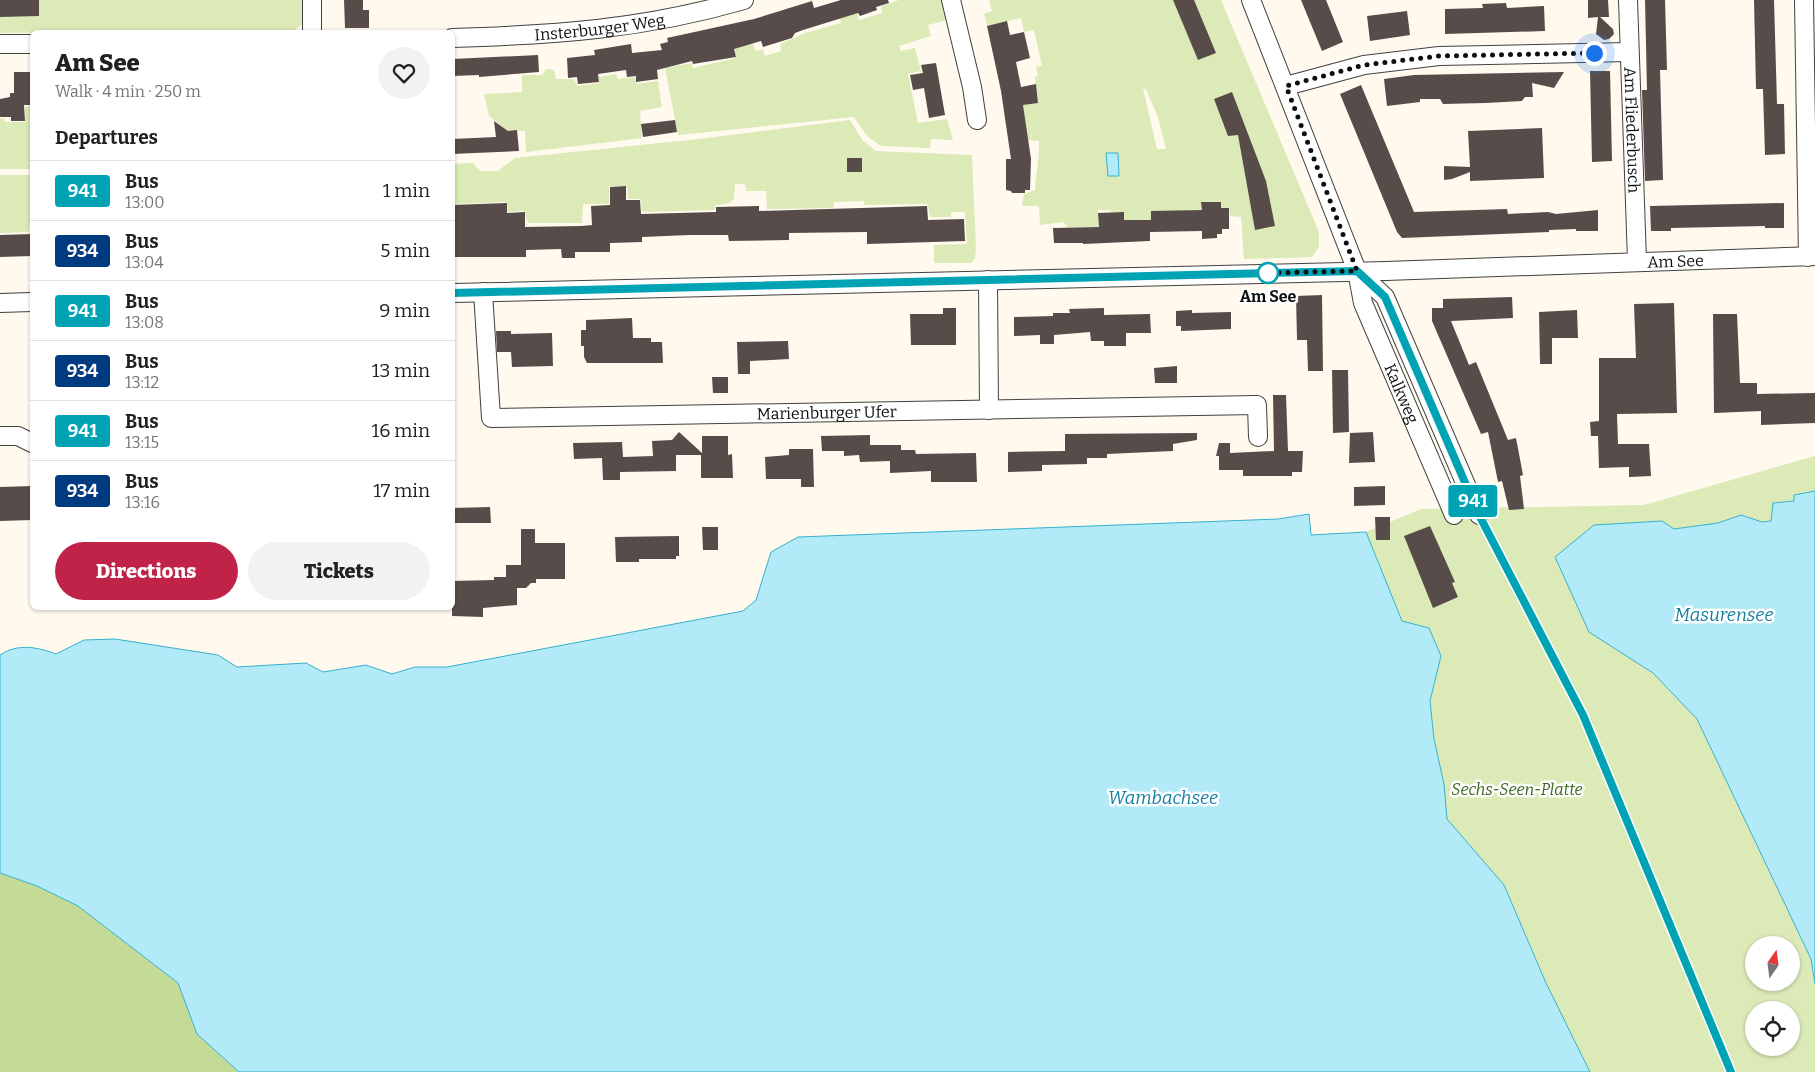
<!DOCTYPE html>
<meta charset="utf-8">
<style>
body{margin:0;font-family:Bitter,serif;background:#f2f2f2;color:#202124;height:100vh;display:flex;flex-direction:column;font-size:19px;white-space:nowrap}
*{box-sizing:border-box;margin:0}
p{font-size:16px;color:#757577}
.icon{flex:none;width:28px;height:28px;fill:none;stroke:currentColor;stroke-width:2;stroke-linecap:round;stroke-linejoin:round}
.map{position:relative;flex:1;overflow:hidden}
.side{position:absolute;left:30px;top:30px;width:425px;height:580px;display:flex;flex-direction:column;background:#fff;border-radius:8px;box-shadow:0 1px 4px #0004}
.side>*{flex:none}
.badge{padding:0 10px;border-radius:4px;font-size:18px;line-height:32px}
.needle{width:32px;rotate:14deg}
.buttons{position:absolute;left:1745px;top:936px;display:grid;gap:10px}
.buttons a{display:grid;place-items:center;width:55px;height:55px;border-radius:50%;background:#fff;box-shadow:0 1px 4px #0004;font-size:25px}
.you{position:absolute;width:25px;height:25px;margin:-12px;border:4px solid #fff;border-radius:50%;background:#1a73e8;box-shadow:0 0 0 8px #1a73e833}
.map>.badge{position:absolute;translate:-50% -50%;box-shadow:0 0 0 2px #fff}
h2{padding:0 25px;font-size:19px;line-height:45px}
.round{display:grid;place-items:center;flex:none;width:52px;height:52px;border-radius:26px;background:#f2f2f2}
.head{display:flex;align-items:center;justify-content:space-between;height:85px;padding:0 25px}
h1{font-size:24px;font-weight:800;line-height:38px}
.cta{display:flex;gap:10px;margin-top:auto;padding:10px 25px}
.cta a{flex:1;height:58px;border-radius:30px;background:#c12248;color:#fff;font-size:20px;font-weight:800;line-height:58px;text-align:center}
.cta a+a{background:#f2f2f2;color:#202124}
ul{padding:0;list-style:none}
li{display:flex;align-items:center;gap:15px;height:60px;padding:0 25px;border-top:1px solid #e0e0e0}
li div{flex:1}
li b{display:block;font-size:19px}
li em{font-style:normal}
li .badge{min-width:55px;font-weight:700;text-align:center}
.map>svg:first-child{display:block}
.green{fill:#dbeab7;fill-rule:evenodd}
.forest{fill:#c3db96}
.water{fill:#b2ebf7;stroke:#37b1d0}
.building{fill:#574c4a}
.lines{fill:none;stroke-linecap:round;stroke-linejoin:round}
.minor-casing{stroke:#414141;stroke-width:20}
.minor{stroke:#fff;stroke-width:18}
.line-casing{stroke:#fff;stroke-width:11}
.line{stroke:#00a3b4;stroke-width:8}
.walk{stroke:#0e0e0e;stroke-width:5;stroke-dasharray:0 9}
.stop-dot{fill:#fff;stroke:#00a3b4;stroke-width:2.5}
.labels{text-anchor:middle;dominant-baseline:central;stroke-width:5;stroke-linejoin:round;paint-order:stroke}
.street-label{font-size:16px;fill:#0e0e0e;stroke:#fff}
.stop-label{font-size:16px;font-weight:bold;fill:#0e0e0e;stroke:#fff}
.park-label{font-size:16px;font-style:italic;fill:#3a671c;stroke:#fff}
.water-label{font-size:18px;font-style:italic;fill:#1480a2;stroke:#fff}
</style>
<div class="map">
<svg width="1815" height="1072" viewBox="0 0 1815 1072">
<rect width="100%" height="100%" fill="#fff9ee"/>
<g class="green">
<polygon points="0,0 305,0 305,22 295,30 0,33"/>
<polygon points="899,0 942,0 947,20 928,25 931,36 899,46 901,51 915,48 921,71 908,74 918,123 947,119 953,140 931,139 930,148 881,146 867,136 854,117 678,135 665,68 692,63 693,68 736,58 733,42 749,37 756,51 763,49 765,56 781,51 780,44 805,33 841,23 839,15 856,10 859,20 882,13 881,6"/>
<path d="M991 0H1221L1319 232V247L1312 257 1244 259 1241 217 1230 216 1229 208H1221V202L1202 203V212L1169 211V232L1160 230 1159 220 1124 223V213L1111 212 1110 210H1098L1099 227H1067L1064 222 1040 225 1039 206H1022L1024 194 1035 190C1036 173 1040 155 1039 141L1027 140 1023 105 1038 102 1035 77 1038 76 1036 67 1042 66 1034 30 1024 32 1021 18 987 26 984 14 992 11 989 1ZM1143 89H1146L1158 117 1166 149H1157Z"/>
<polygon points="546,69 554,70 556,79 574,79 578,86 599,83 599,77 616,74 618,79 635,77 637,84 658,81 662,107 640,111 642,138 526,152 525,131 508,131 489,116 484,94 522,92 522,75 542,75"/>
<polygon points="32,106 32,169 0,169 0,119 4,118 5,122 25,122 25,107"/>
<polygon points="850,120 863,141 876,151 972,155 976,249 975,258 971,263 934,263 934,245 967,244 965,212 951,212 951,217 930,217 928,204 864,205 864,201 834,202 833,208 767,209 766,191 746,191 745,184 735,184 734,199 728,204 715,205 715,210 642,212 641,199 628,199 627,186 609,186 609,204 583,204 582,223 528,223 524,211 508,212 507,202 453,204 453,164 473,163 480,171 498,171 515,158 699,139"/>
<polygon points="0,175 32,175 32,226 29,226 29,232 0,233"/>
<path d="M1815 456V1072H0V655C18 643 37 647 56 654L84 640 115 639 218 655 237 667 306 663 323 672 366 665 392 674 415 667H447L743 611 756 600 771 552 798 537 1278 519 1309 514 1311 535 1366 532 1421 509 1644 505ZM1754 945H1791V982H1754ZM1754 1010H1791V1048H1754Z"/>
</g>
<polygon class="forest" points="0,873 37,886 78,906 178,983 197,1034 239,1072 0,1072"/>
<g class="water">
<polygon points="1106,153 1118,153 1119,176 1108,176"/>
<polygon points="1815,491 1815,984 1811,959 1697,719 1653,673 1589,632 1555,557 1594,525 1662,521 1674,529 1718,523 1741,515 1762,522 1771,521 1773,503 1794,501 1794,495"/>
<path d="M1309 514 1311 535 1366 532 1402 621 1429 628 1441 656 1430 701 1434 739 1444 784 1447 819 1504 885 1546 983 1590 1072H239L197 1034 178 983 78 906 37 886 0 873V655C18 643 37 647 56 654L84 640 115 639 218 655 237 667 306 663 323 672 366 665 392 674 415 667H447L743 611 756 600 771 552 798 537 1278 519Z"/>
</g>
<g class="building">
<polygon points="0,0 39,0 39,16 0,17"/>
<polygon points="344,0 363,0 363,10 369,10 369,28 345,28"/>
<polygon points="841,0 888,0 889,3 876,7 877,10 860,16 858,13 803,30 795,33 792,38 763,47 761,41 734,49 736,57 693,64 692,61 657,70 658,79 636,82 636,76 627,77 626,70 598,74 599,82 578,84 577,77 568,78 567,58 595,55 594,50 631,44 632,53 662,50 660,44 668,42 667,38 754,19 812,1 814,8"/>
<polygon points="1173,0 1194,0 1216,53 1198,60"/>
<polygon points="1301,0 1326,0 1343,42 1322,51"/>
<polygon points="1588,0 1608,0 1609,17 1600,17 1613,29 1614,34 1609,39 1604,40 1596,34 1598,17 1588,18"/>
<polygon points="1645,0 1665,0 1667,70 1660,70 1663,180 1645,181 1642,90 1647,90"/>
<polygon points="1754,0 1774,0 1777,104 1784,104 1785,154 1765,155 1763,89 1756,89"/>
<polygon points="1506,3 1507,8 1544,6 1545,31 1445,34 1445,9 1483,8 1482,4"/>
<polygon points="1407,11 1410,35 1370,41 1367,16"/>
<polygon points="1007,21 1010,35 1024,32 1030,58 1016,62 1021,87 1036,84 1038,103 1023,105 1031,159 1030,190 1025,190 1025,193 1012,193 1011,191 1006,190 1006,159 1011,159 1001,91 987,26"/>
<polygon points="538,55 539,72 479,77 479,75 452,76 452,59"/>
<polygon points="936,63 945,115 929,118 924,88 913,90 910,75 923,73 921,65"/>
<polygon points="1590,71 1610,71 1612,161 1592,162"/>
<polygon points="14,72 32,72 32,105 24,105 25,121 11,121 11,117 0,117 0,99 10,97 10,93 14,93"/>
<polygon points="1564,72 1554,88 1532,83 1533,97 1525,97 1522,101 1486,103 1443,104 1440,99 1420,99 1420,102 1387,106 1384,79 1414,75"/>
<polygon points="1361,85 1414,212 1507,209 1508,214 1548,212 1556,214 1598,210 1598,231 1576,231 1576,229 1549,230 1549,232 1402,238 1397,232 1340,94"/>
<polygon points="1232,92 1266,181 1275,226 1255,230 1238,135 1228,136 1214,99"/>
<polygon points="675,120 677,132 643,137 641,124"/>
<polygon points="494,121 508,131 517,130 519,151 452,154 452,139 496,137"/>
<polygon points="1542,128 1544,178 1470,181 1470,172 1452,179 1444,180 1444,166 1470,167 1468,131"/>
<rect x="847" y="158" width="15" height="14"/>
<polygon points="626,186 626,200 640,200 641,214 716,212 716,207 759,206 759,211 927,206 928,220 964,219 965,241 867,244 867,232 789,233 789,240 729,241 728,235 689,235 642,237 642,242 610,243 610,252 575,252 575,258 562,258 561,249 526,250 526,257 452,257 452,205 507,203 507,213 525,212 525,227 582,226 592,225 591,206 610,205 610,187"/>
<polygon points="1201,202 1221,202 1221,208 1229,208 1229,229 1222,229 1222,234 1217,234 1217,238 1202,239 1202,231 1150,232 1150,241 1083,244 1083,243 1054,243 1053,228 1099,227 1098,213 1124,212 1124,220 1151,220 1151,211 1202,210"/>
<polygon points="1784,203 1784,228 1765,228 1765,226 1671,228 1671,231 1651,231 1650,206"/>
<polygon points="32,234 32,256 0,257 0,235"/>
<polygon points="1322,295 1323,371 1308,371 1307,340 1297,340 1296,296"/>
<polygon points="1512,297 1513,318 1451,321 1469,365 1476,362 1508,440 1516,438 1523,475 1520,476 1524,509 1509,510 1502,481 1498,482 1488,432 1481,434 1432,321 1432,308 1443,308 1443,299"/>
<polygon points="1674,303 1677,413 1617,414 1618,444 1649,444 1651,476 1629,477 1629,467 1599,468 1598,436 1591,436 1590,422 1599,421 1599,358 1636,358 1634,304"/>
<polygon points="943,308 956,308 956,345 911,345 910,314 943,314"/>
<polygon points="1104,308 1104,315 1150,314 1151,333 1126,333 1126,346 1104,346 1104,341 1091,341 1090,332 1054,335 1054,344 1040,344 1040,335 1014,336 1014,317 1053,316 1053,313 1070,313 1069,309"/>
<polygon points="1192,310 1192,313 1231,312 1231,329 1181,331 1181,326 1176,326 1176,311"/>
<polygon points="1577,310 1578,338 1552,338 1552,364 1540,364 1539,312"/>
<polygon points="1713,314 1737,314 1740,383 1757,383 1757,394 1815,393 1815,423 1761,425 1761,411 1714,413"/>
<polygon points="632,318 633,338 651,338 651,342 662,342 663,363 587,363 584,357 584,346 581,346 581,330 586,330 586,320"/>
<polygon points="496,331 511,331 511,334 552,333 553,366 512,367 511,352 497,352"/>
<polygon points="788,341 789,359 750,361 750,374 738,374 737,342"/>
<polygon points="1177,366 1177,383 1155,383 1154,368"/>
<polygon points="1332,370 1348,370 1349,432 1333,433"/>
<polygon points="712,377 728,377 728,393 713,393"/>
<polygon points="1273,395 1286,395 1288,451 1303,451 1302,472 1292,472 1292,476 1243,476 1243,470 1219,470 1219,456 1216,456 1219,443 1230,443 1230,453 1274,451"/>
<polygon points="679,432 702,453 702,436 728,436 728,455 732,454 733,478 701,478 701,455 676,455 676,471 620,472 620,480 603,480 602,458 574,459 573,443 622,442 623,457 653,456 652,441 672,440"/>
<polygon points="1373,432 1375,462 1349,463 1350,433"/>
<polygon points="1197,433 1197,440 1173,444 1173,451 1107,454 1107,458 1087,458 1087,464 1042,465 1042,471 1008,472 1008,452 1065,451 1065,434"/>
<polygon points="870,435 870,445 901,445 901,450 915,450 916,454 976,453 977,482 931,482 931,471 890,473 890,461 860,462 859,455 844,456 844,451 822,451 821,436"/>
<polygon points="789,449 813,449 814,487 801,487 801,479 766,479 765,457 789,455"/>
<polygon points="32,486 32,520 0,521 0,487"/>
<polygon points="1385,486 1385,505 1354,506 1354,487"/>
<polygon points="490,507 491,523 452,523 452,508"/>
<polygon points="1375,517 1390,517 1390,540 1376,540"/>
<polygon points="1430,526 1455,582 1452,583 1458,597 1433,608 1404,536"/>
<polygon points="702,527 718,527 718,550 703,550"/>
<polygon points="521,529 535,529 535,543 565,543 565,579 536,579 536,583 531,583 526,588 517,588 517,605 483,608 483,617 452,616 452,581 494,580 494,577 506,577 506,565 521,565"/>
<polygon points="679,536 679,556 676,556 676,559 639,559 639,562 616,562 615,537"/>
</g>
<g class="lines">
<defs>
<g id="minor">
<polyline points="312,0 312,32"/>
<polyline points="951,0 972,87 977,120"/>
<path id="s1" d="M1251 0 1357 271 1363 303 1454 515"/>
<path id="s2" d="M1628 0 1637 261"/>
<polyline points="1804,0 1808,257"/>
<path id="s3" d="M452 38C555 35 644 29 744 0"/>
<polyline points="0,44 32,44"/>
<polyline points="1286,86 1364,65 1439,56 1629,52"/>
<polyline points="1357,271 1385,297 1479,515"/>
<polyline points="988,280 989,410"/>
<path id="s4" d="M483 292 491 418 1257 405 1258 437"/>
<path id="s5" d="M452 293 1386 271 1815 256"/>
<polyline points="0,303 32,302"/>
<polyline points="0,436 18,436 32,443"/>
</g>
</defs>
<use href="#minor" class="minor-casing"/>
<use href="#minor" class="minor"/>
</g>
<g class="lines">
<defs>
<polyline id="line" points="452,293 1357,271 1385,297 1479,515 1583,715 1731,1072"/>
</defs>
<use href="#line" class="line-casing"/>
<use href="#line" class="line"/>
<polyline class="walk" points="1268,273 1260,273 1357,271 1286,86 1364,65 1439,56 1594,53"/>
</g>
<circle class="stop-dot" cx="1268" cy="273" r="10"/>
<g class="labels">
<g class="street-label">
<text stroke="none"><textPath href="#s3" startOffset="148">Insterburger Weg</textPath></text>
<text stroke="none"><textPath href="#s2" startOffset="130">Am Fliederbusch</textPath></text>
<text stroke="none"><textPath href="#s5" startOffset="1224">Am See</textPath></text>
<text stroke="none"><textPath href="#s1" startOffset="422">Kalkweg</textPath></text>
<text stroke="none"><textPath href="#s4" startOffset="462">Marienburger Ufer</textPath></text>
</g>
<g class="stop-label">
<text x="1268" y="296">Am See</text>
</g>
<g class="park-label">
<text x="1517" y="789">Sechs-Seen-Platte</text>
</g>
<g class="water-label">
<text x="1724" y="615">Masurensee</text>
<text x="1163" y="798">Wambachsee</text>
</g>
</g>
</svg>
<div class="buttons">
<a><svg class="needle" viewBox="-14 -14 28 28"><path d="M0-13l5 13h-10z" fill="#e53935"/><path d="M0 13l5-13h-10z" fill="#757577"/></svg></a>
<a><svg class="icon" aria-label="locate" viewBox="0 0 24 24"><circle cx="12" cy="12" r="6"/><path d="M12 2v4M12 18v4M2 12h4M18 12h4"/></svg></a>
</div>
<div class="you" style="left:1594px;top:53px"></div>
<b class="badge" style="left:1473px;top:501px;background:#00a3b4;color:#fff">941</b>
<section class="side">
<div class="head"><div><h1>Am See</h1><p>Walk · 4 min · 250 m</p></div><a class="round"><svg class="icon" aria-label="heart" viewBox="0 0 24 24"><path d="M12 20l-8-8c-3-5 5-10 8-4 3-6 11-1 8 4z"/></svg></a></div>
<h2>Departures</h2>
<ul>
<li><span class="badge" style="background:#00a3b4;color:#fff">941</span><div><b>Bus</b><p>13:00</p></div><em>1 min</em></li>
<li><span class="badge" style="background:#003b80;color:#fff">934</span><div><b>Bus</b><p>13:04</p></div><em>5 min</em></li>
<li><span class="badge" style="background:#00a3b4;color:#fff">941</span><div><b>Bus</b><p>13:08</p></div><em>9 min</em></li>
<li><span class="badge" style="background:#003b80;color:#fff">934</span><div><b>Bus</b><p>13:12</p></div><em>13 min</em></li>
<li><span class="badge" style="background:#00a3b4;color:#fff">941</span><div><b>Bus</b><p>13:15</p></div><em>16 min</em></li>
<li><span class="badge" style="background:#003b80;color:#fff">934</span><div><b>Bus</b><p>13:16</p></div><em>17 min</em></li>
</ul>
<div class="cta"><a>Directions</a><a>Tickets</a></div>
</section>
</div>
